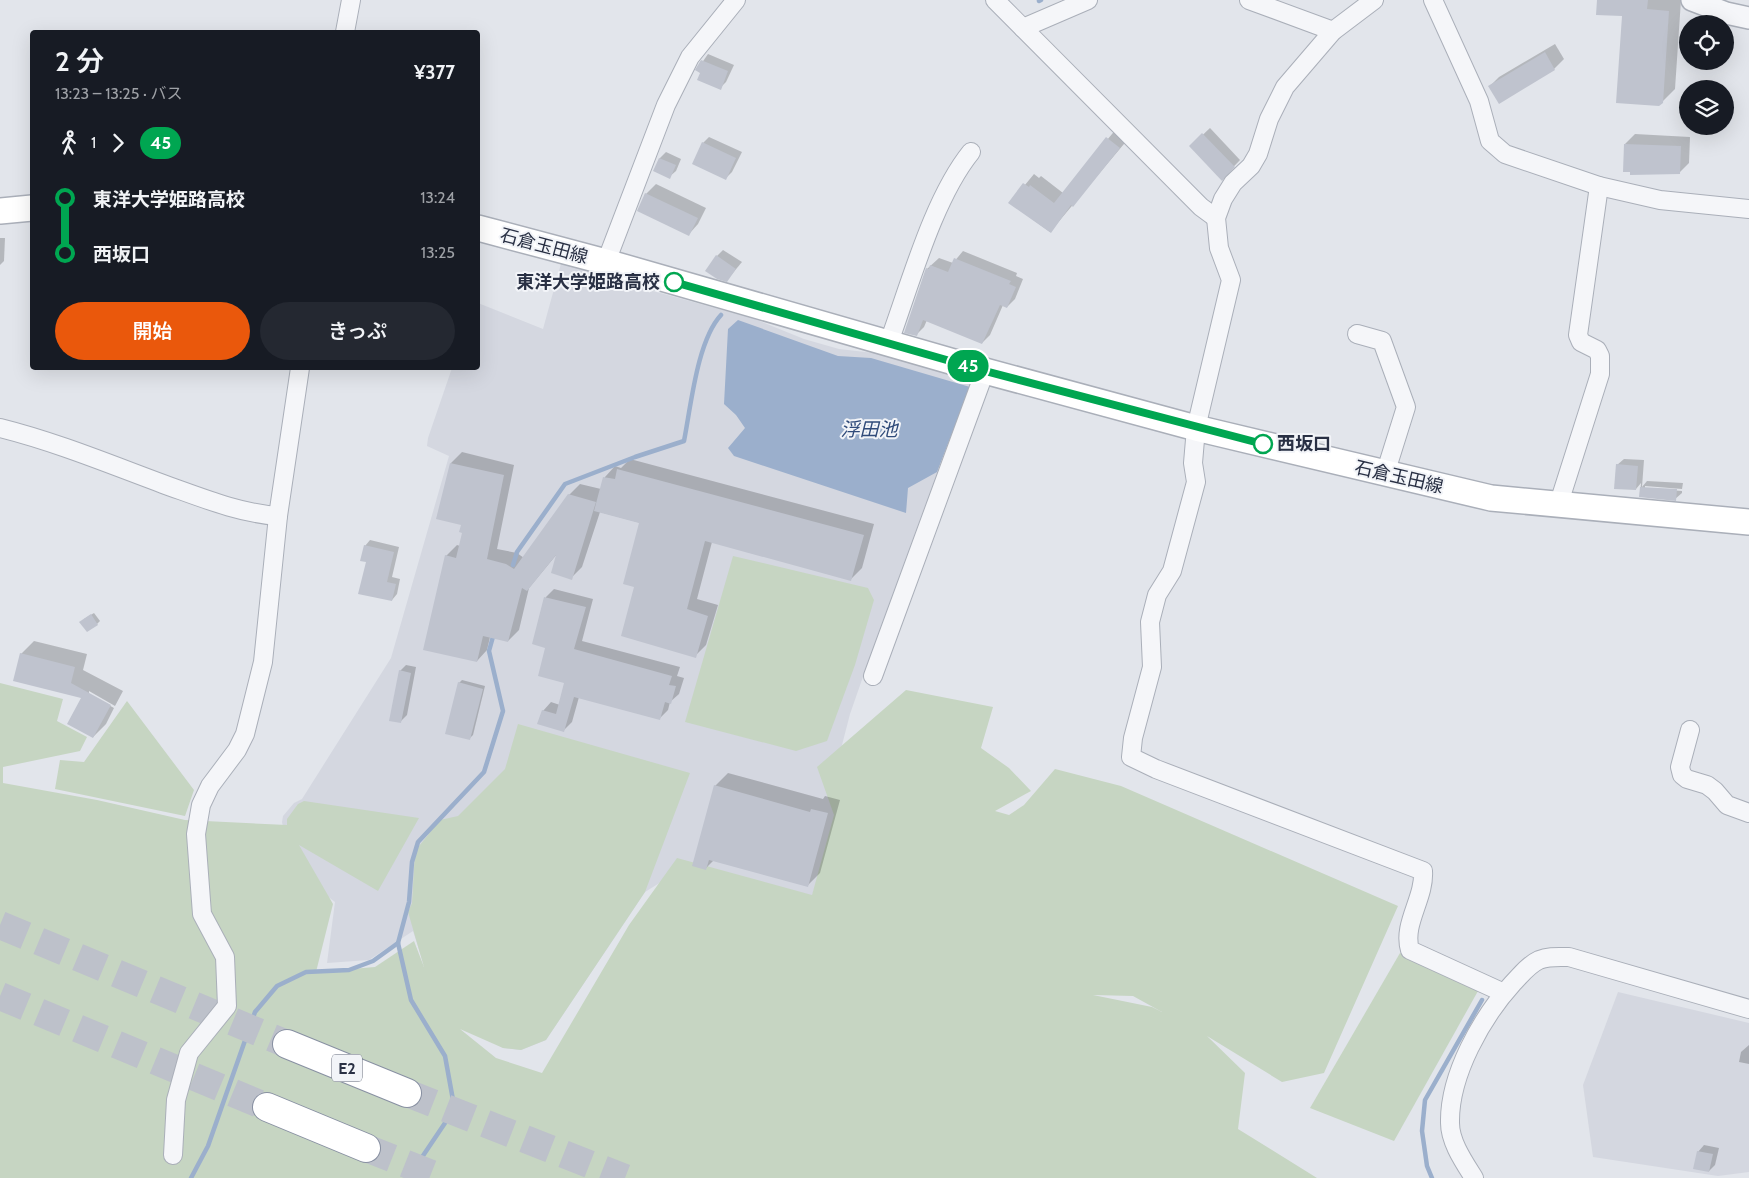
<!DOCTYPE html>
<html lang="ja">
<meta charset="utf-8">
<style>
body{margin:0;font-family:Cabin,"Noto Sans JP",sans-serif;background:#242831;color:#f1f3f6;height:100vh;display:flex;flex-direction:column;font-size:19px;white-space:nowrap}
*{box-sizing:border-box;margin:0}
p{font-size:16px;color:#9ea1a6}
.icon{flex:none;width:28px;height:28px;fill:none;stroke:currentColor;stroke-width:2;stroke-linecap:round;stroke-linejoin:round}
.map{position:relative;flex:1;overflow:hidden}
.drawer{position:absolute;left:30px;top:30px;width:450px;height:340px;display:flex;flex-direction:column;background:#171b24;border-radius:5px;box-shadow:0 5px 20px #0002}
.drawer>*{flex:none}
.badge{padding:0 10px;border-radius:16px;font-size:18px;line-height:32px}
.fabs{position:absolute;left:1679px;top:15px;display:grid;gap:10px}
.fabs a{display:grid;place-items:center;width:55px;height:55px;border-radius:50%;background:#171b24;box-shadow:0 5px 20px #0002;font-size:25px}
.map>.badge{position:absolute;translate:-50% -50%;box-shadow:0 0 0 2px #fff}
.legs{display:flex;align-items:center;gap:8px;height:55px;padding:0 25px;font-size:16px}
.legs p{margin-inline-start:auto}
.summary{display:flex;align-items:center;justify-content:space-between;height:85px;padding:0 25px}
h1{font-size:28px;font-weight:600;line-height:38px}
.primary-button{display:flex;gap:10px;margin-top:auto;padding:10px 25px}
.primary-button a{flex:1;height:58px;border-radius:30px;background:#ea580c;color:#fff;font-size:20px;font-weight:600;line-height:58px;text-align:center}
.primary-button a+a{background:#242831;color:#f1f3f6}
ul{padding:0 25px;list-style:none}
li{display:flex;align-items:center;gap:18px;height:55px;font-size:19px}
li i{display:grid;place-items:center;width:8px;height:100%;margin:0 6px;background:currentColor}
li i::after{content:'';width:12px;height:12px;margin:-6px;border:4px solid;border-radius:50%;background:#171b24}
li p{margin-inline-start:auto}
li:first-child i{background:linear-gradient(#0000 50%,currentColor 0)}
li:last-child i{background:linear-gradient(currentColor 50%,#0000 0)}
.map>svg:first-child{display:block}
.built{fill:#d4d7e0}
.green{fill:#c6d5c2;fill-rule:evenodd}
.water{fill:#9bafcc}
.shadow{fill:#0003}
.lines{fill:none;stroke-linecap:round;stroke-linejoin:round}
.stream{stroke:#9bafcc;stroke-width:4.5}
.building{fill:#bfc3ce}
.motorway-tunnel{stroke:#bdc1ca;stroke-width:28;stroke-dasharray:28 14;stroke-linecap:butt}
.minor-casing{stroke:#aaafb9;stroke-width:20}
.tertiary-casing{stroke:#aaafb9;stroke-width:24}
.secondary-casing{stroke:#aaafb9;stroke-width:28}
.motorway-casing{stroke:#8890a2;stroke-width:30}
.minor{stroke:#f5f6f9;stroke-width:18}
.tertiary{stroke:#f5f6f9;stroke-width:21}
.secondary{stroke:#fff;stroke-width:25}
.motorway{stroke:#fff;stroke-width:28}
.line-1-casing{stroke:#fff;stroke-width:11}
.line-1{stroke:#00a651;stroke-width:8}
.stop-1-dot{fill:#fff;stroke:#00a651;stroke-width:2.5}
.labels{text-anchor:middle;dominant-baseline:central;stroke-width:4;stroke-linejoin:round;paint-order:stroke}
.shield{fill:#f2f4f8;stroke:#656b7a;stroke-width:1}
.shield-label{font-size:16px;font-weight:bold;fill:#293044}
.street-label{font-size:18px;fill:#293044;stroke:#f2f4f8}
.stop-label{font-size:18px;font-weight:bold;fill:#293044;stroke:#f2f4f8;text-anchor:end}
.water-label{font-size:19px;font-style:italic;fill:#304b7a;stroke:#f2f4f8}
</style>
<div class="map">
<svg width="1749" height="1178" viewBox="0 0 1749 1178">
<rect width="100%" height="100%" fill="#e2e5eb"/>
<g class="built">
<polygon points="562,260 612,274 616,281 752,318 804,339 839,349 883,354 972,380 974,383 921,517 881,635 865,671 850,714 833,780 838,811 812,896 677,872 645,892 546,1040 521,1050 503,1048 438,1009 413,931 369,960 327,963 335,902 293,870 282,822 283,816 294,803 302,799 391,658 449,456 427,446 428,438 452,368 478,368 478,303 543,329"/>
<polygon points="1618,992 1749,1023 1749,1172 1718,1176 1593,1157 1583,1085"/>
</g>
<g class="green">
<polygon points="733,556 868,588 874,600 855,665 827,741 796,751 685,722"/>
<path d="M0 683 63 699 57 721 87 737 80 751 3 767V783L97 800 185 820 287 825V819L298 804 304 801 419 818 378 891 299 845 333 904 316 972 375 967 414 941 424 967 408 912 412 903 415 851 440 820 458 816 505 769 518 724 690 773 645 892 546 1040 521 1050 503 1048 460 1029 496 1058 542 1073 629 925 677 858 812 895 834 815 817 767 906 690 993 707 981 748 1009 768 1031 791 995 811 1009 815 1024 805 1055 769 1121 786 1398 906 1324 1073 1282 1082 1207 1036 1245 1073 1238 1129 1317 1178H0ZM1093 995 1133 996 1162 1012 1152 1007Z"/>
<polygon points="127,701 194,790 185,816 55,789 60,760 84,762"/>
<polygon points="1400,953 1478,991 1394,1141 1310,1108"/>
</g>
<polygon class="water" points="738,320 838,356 871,358 970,387 937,472 908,488 906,513 734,456 728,448 745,428 736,415 724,404 728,329"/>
<g class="shadow">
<polygon points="1598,0 1681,0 1675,89 1659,105 1623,15"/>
<polygon points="1555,44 1564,59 1554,69 1499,102 1490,86 1499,77"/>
<polygon points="708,54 734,65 726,82 720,88 697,70"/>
<polygon points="1117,128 1129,138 1050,232 1010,203 1034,174 1039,178 1041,176 1063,193"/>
<polygon points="1210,128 1240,160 1222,179 1191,146"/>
<polygon points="1635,134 1690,137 1689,163 1679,173 1625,144"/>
<polygon points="709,137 742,152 732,172 726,178 703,143"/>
<polygon points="666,152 681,159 676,171 669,177 655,171 660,158"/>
<polygon points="656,184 706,208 698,224 689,234 639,210 646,194"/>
<polygon points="0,238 5,238 4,261 0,265"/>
<polygon points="723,250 742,262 727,280 717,256"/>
<polygon points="963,251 1017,273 1016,276 1023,279 1015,299 1007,307 1003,305 990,335 982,343 927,320 924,327 916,335 927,269 939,258 953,263"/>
<polygon points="462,452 514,465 497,549 517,553 524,558 569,495 580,484 601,489 605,477 615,466 621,468 630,459 874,524 862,568 851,579 712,542 697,599 718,605 706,645 695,656 636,586 641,523 600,512 582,567 571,578 557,554 529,588 519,630 508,641 490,637 487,650 477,661 446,556 457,545 460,546 463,532 451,463"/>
<polygon points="1624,459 1644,460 1642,487 1647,481 1683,483 1682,489 1645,486 1645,488 1682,491 1682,493 1675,499 1640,496 1641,483 1636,489 1617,465"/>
<polygon points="370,540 399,547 392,577 400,579 397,594 392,600 367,561 365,546"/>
<polygon points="554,589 593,599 582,641 680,667 677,676 684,678 679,694 670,702 668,710 659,719 579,697 572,722 564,730 543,711 551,702 560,705 566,682 547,647 533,643 546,597"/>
<polygon points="94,613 100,621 97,624 84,619"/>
<polygon points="34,641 87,654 83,670 123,691 115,706 89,691 89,694 114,708 106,724 93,737 83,697 21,654"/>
<polygon points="406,665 416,667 407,715 400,722 400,671"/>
<polygon points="462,680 485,686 473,735 470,738 459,683"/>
<polygon points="728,773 823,799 825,796 840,800 820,873 807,886 714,860 706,868 715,786"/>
<polygon points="1749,1045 1749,1064 1739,1062 1741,1052"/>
<polygon points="1704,1145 1719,1148 1715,1165 1709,1171 1698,1152"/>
</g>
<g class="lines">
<g class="stream">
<polyline points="1039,1 1041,0"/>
<path d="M513 565 517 552 565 484 635 457 684 441C691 406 697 341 721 315"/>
<polyline points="191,1178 208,1146 255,1012 277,986 306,972 349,970 373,961 398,943"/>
<polyline points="408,1178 445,1123 453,1100 445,1056 411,1000 398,943 409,902 412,862 418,842 484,772 503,711 489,651 494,633"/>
<polyline points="1432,1178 1427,1166 1422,1131 1425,1100 1482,1000"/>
</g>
</g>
<g class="building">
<polygon points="1597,0 1648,0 1647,9 1669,11 1663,103 1659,106 1616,103 1622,16 1596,15"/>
<polygon points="1545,52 1555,70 1499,104 1488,86"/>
<polygon points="701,60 728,71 721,90 697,80 700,73 695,70"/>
<polygon points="1202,133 1235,167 1222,181 1189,146"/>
<polygon points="1106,137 1120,148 1073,207 1071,205 1051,233 1008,203 1023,183 1029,187 1030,185 1054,203"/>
<polygon points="702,142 736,158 726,180 692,164"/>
<polygon points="1624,144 1681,146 1680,174 1630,175 1630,172 1623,172"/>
<polygon points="659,158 676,165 670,179 653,171"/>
<polygon points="645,193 698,218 689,236 637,211"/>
<polygon points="716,255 736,269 727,282 717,279 705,271"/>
<polygon points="954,258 1011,281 1009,284 1016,287 1007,308 1000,305 982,344 923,320 917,336 904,333 926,268 929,269 930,265 948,272"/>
<polygon points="450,463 504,475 487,559 506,564 514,569 568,494 596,502 572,580 551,573 556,555 527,591 522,588 508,642 483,636 477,662 423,650 445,555 456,558 462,533 459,532 461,525 436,519"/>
<polygon points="1616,464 1638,466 1636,490 1614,489"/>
<polygon points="617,469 864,535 851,581 705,541 687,609 708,616 696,658 621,636 634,587 623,584 639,523 594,511 603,477 615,479"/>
<polygon points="1640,487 1677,489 1676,501 1639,497"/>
<polygon points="364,545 394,552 387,582 396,584 392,601 358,594 366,562 360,561"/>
<polygon points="544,597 586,607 574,649 672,676 669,685 676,686 671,704 665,702 660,720 574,697 564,732 537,724 542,710 556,714 564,683 538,676 545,648 532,644"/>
<polygon points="91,614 98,625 87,632 79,622"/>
<polygon points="20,653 75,667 71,683 111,705 93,738 67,724 81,698 13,681"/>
<polygon points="399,670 411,673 401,723 389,721"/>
<polygon points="458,682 483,689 470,740 445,734"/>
<polygon points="714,785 810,812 811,809 828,813 808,887 709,860 706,870 692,866"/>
<polygon points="1697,1151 1713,1154 1709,1172 1693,1169"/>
</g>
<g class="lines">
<g class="motorway-tunnel">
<polyline points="0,925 287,1044"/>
<polyline points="0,996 267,1107"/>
<polyline points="407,1093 625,1178"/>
<polyline points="366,1148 442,1178"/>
</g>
<defs>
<g id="minor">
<polyline points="995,0 1201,207 1216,218"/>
<polyline points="1249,0 1333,31"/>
<path d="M1374 0 1333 31 1285 87 1269 119 1258 154 1251 166 1233 183 1223 199 1216 218 1219 248 1231 280 1196 428 1193 463 1196 482 1172 571 1157 595 1150 622 1152 667 1133 738 1131 757 1156 769 1423 871C1425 898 1402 924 1410 950L1504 993"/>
<polyline points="1433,0 1479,101 1490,141 1505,154 1599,186 1660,200 1749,209"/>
<polyline points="1023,28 1088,0"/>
<polyline points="345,32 351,0"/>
<polyline points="606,262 666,105 690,57 736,0"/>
<polyline points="1357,334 1382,341 1406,407 1385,474"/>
<path d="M889 342C910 285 933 199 971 152"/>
<path d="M0 428C56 442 109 464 163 484 200 497 238 513 278 516"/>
<polyline points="1558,506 1600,374 1600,356 1597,350 1581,342 1578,335 1599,186"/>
<polyline points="873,676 985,371"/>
<polyline points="1690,730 1680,767 1682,775 1687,779 1707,785 1715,791 1727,805 1749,813"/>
<polyline points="173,1155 176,1100 189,1053 227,1006 225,957 202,914 196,834 201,805 210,786 237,750 245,734 263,662 278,516 300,368"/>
<path d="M1474 1178C1464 1162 1450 1142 1450 1123 1449 1075 1482 1017 1513 983 1521 975 1528 965 1539 960 1549 956 1558 957 1569 957L1749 1009"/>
</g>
<polyline id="tertiary" points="1692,0 1726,13 1749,18"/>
<g id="secondary">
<polyline points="0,211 32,208"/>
<polyline points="478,228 606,262 985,371 1196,428 1491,498 1749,522"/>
</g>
<g id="motorway">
<polyline points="287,1044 407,1093"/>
<polyline points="267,1107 366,1148"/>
</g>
</defs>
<use href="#minor" class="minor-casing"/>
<use href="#tertiary" class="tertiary-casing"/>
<use href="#secondary" class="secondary-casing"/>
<use href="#motorway" class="motorway-casing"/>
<use href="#minor" class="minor"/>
<use href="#tertiary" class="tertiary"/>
<use href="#secondary" class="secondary"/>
<use href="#motorway" class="motorway"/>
</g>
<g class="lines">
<defs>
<polyline id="line-1" points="674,282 985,371 1263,444"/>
</defs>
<use href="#line-1" class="line-1-casing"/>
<use href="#line-1" class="line-1"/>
</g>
<g class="stop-1-dot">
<circle cx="674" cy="282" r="9"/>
<circle cx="1263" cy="444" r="9"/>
</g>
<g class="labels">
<rect class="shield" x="332" y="1054.5" width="30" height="27" rx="4"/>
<g class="shield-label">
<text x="347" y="1068">E2</text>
</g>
<g class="street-label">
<text transform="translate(544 246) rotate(15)">石倉玉田線</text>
<text transform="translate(1399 477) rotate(13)">石倉玉田線</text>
</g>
<g class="stop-label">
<text x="660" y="282">東洋大学姫路高校</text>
<text x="1277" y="444" text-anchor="start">西坂口</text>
</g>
<g class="water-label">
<text x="869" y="429">浮田池</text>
</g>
</g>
</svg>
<div class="fabs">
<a><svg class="icon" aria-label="locate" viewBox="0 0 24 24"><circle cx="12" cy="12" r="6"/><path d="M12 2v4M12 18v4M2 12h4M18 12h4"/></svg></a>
<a><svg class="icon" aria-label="layers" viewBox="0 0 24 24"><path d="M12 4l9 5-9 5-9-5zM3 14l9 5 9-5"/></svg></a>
</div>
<b class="badge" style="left:968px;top:366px;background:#00a651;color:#fff">45</b>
<section class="drawer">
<div class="summary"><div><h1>2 分</h1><p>13:23 – 13:25 · バス</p></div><b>¥377</b></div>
<div class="legs"><svg class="icon" aria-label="walk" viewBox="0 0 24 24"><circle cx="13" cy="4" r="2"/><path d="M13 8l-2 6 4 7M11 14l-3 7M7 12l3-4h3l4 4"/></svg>1<svg class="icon" aria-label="forward" viewBox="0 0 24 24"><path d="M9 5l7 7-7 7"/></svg><b class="badge" style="background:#00a651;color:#fff">45</b></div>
<ul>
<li><i style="color:#00a651"></i><b>東洋大学姫路高校</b><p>13:24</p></li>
<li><i style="color:#00a651"></i><b>西坂口</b><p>13:25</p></li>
</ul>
<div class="primary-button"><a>開始</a><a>きっぷ</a></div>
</section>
</div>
